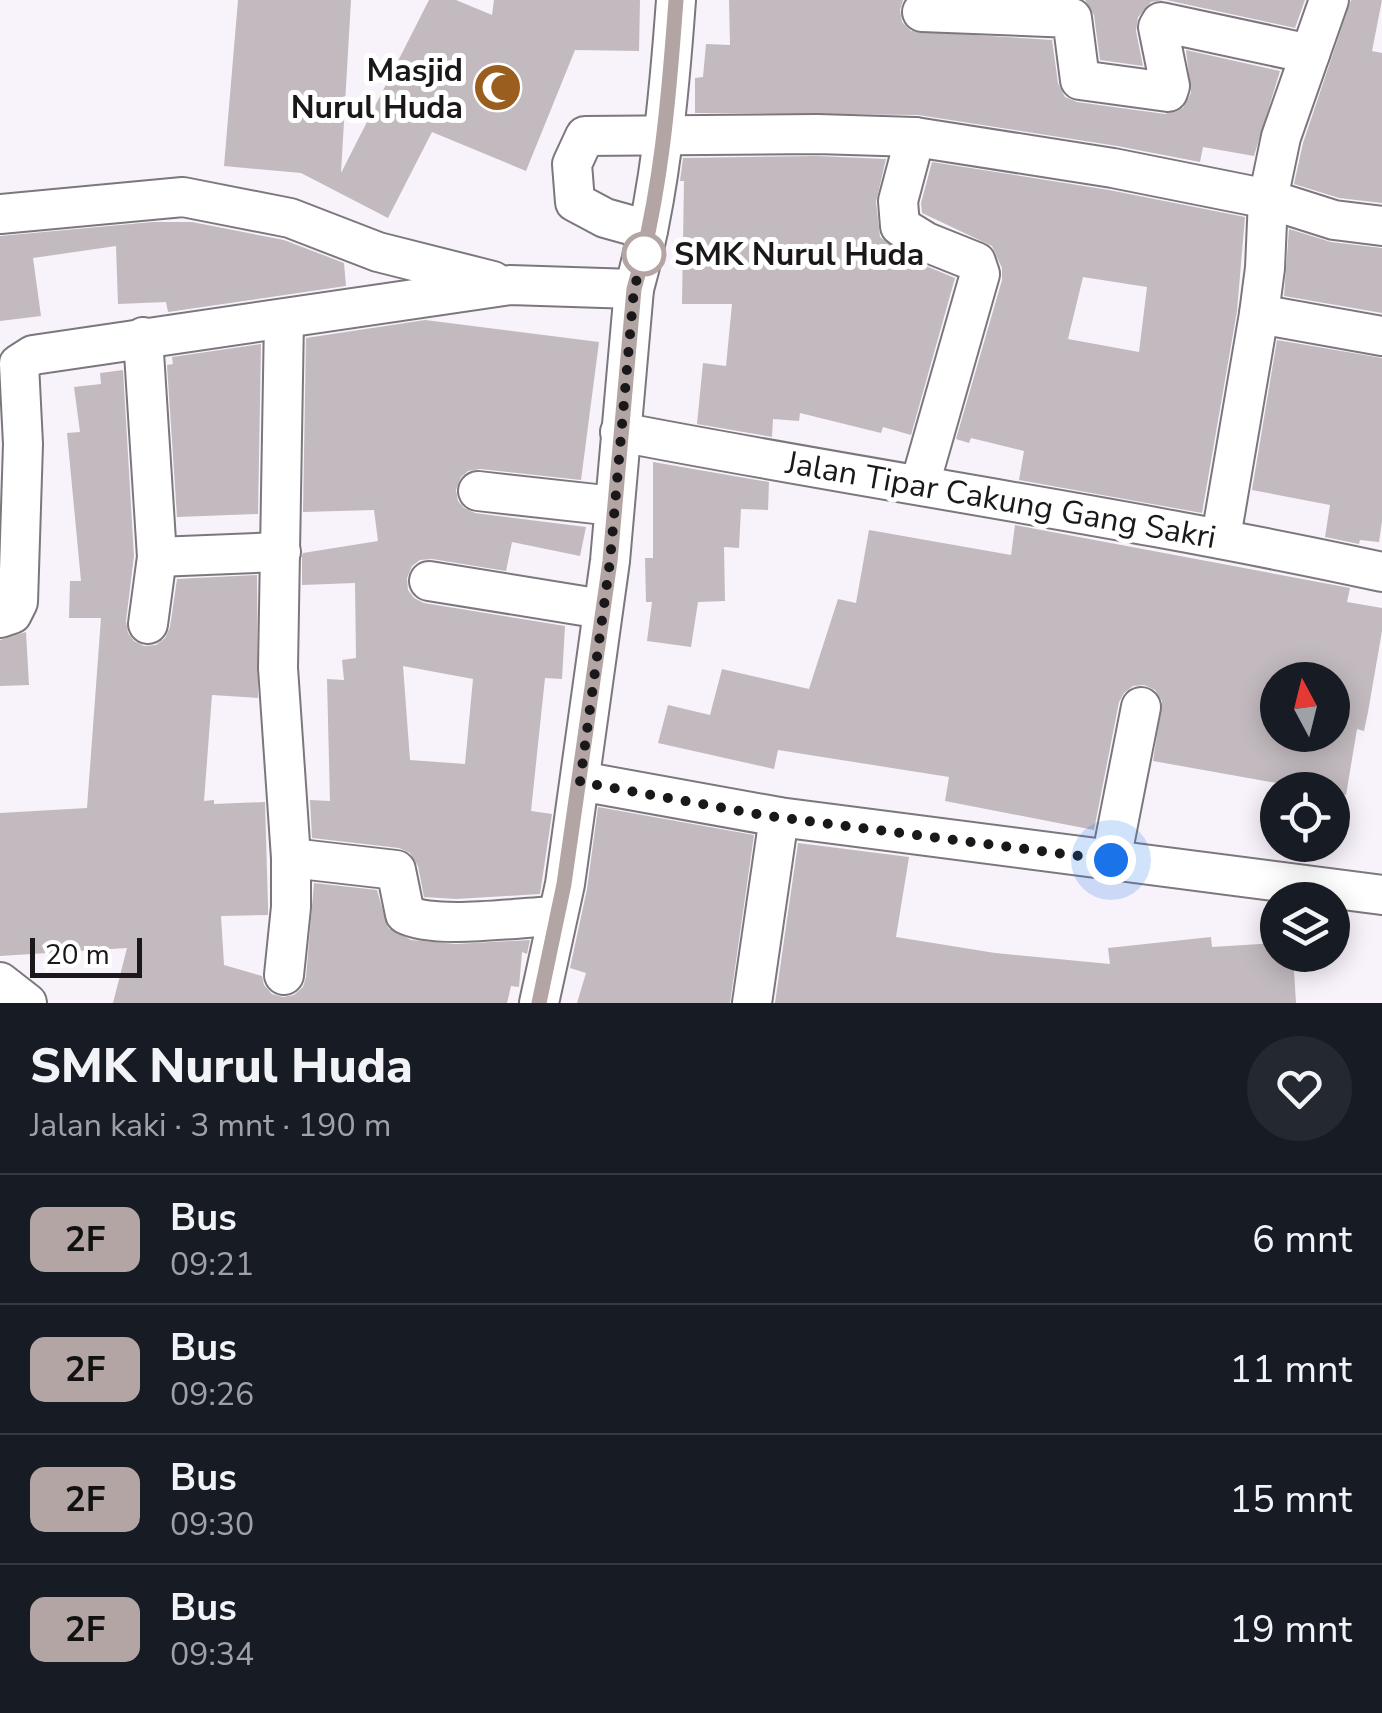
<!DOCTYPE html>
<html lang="id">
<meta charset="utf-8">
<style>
body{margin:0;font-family:"Nunito Sans",sans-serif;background:#242831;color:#f1f3f6;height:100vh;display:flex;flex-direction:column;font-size:38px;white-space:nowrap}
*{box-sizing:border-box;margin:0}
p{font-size:32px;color:#9ea1a6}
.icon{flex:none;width:55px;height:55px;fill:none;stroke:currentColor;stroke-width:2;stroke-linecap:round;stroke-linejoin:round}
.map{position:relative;height:1003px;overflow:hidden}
.details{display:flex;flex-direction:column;background:#171b24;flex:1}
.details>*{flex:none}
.badge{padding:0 20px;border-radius:15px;font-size:35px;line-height:65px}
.needle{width:65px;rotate:353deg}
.buttons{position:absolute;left:1260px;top:662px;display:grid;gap:20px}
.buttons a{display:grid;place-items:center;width:90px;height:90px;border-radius:50%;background:#171b24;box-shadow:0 5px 25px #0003;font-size:50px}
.scale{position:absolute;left:30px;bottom:25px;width:112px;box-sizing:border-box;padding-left:10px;border:5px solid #1a181a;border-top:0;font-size:28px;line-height:35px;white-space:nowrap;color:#1a181a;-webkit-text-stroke:8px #fff;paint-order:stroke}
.you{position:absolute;width:50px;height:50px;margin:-25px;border:8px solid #fff;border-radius:50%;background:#1a73e8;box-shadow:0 0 0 15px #1a73e833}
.map>.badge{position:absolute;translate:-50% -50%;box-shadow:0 0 0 5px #fff}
.round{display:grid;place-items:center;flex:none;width:105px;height:105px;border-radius:52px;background:#242831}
.summary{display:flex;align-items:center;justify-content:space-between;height:170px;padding:0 30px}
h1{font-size:48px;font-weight:800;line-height:75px}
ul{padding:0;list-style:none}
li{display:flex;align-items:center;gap:30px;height:130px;padding:0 30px;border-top:2px solid #363941}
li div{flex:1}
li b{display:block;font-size:38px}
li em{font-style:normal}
li .badge{min-width:110px;font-weight:700;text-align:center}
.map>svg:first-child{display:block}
.building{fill:#c2babf;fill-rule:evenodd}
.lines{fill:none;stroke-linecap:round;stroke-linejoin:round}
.minor-casing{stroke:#7c777d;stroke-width:42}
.minor{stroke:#fff;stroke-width:38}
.line-casing{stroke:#fff;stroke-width:22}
.line{stroke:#b3a5a4;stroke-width:15}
.walk{stroke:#1a181a;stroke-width:10;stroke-dasharray:0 18}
.stop-dot{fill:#fff;stroke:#b3a5a4;stroke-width:5}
.labels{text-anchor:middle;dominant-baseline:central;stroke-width:10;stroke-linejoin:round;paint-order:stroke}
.poi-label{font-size:32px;font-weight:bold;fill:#1a181a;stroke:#fff;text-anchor:end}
.stop-label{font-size:32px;font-weight:bold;fill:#1a181a;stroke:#fff;text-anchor:start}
.street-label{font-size:32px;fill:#1a181a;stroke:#fff}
</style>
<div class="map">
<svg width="1382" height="1003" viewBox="0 0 1382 1003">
<rect width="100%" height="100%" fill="#f8f2fa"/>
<g class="building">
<polygon points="238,0 351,0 341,173 429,0 456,0 492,15 494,0 640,0 639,51 575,50 526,171 432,132 388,218 301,173 224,166"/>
<polygon points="729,0 903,0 900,10 902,22 911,31 1052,40 1058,83 1065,97 1077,102 1165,114 1183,108 1191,93 1186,50 1280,71 1254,156 1203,147 1200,162 1117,146 918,115 695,113 695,78 703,77 706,44 730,45"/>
<polygon points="1085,0 1164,0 1151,2 1138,17 1136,31 1143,66 1100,60 1094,15"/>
<polygon points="1166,0 1305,0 1295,28"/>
<polygon points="1351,0 1382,0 1372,51 1382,53 1382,203 1339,198 1294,184 1303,143"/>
<polygon points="817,156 886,159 876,202 880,237 914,261 955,278 911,435 883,427 881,433 800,413 799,421 773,419 772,437 697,424 703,363 726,366 732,304 682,304 684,181 680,181 683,158"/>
<path d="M932 162 1109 190 1245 217 1237 311 1202 513 1019 480 1024 451 971 438 969 443 956 439 1002 280V268L992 246 922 213 921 203ZM1083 277 1147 287 1139 352 1068 339Z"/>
<polygon points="153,222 192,222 284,240 344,263 346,286 168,312 166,302 118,304 116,246 33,258 41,316 0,321 0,236"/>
<polygon points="1289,229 1331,242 1382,248 1382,313 1284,296"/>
<path d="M425 320 599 342 581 480 480 469 468 471 461 477 456 490 458 501 464 508 475 513 586 527 580 556 512 542 506 571 432 559 420 560 412 566 407 578 408 590 414 598 424 603 565 626 562 679 545 678 531 811 552 814 540 894 456 899 424 897 418 866 410 853 399 848 312 838 310 800 330 801 327 679 344 680 342 660 356 658 355 583 302 585V556L303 553 378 541 374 510 303 512 306 338ZM403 666 473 679 465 764 410 760Z"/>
<polygon points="1277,340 1382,358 1382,521 1379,542 1360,540 1359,544 1325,537 1330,505 1252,490"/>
<polygon points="261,344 258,514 177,517 167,365 173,364 172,357"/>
<polygon points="123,370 134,556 126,621 128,633 134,641 144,646 156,645 165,638 170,627 177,579 257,575 258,698 212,695 204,801 214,800 214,804 265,802 268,906 268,915 221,916 224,965 262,976 264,985 272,994 283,997 294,995 303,987 306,977 314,883 377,890 388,928 411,940 456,944 530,940 527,954 522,952 519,987 511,986 507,1003 113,1003 127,948 0,956 0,813 87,808 101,618 69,618 70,581 81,581 67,433 80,432 74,387 101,384 100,373"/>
<polygon points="653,462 769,482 768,510 741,509 739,548 724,547 725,601 698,602 691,647 647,641 652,602 646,602 645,558 653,558"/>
<path d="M1015 525 1350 588 1347 602 1382 608V631L1368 712 1364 731 1357 729 1346 795 1332 793V790H1316L1153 761 1162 701 1155 690 1144 685 1133 686 1124 693 1119 702 1094 830 945 801 949 777 778 750 774 769 658 743 668 705 710 715 722 669 809 689 838 599 856 603 869 530 1011 555ZM1278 680H1332V735H1278Z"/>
<polygon points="26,632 29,685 0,686 0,640"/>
<polygon points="598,807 754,835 730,1003 577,1003 586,973 570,968 587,889"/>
<polygon points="798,843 909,857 896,937 995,953 1110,964 1108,948 1211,937 1212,947 1278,943 1278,955 1293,955 1296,1003 775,1003"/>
</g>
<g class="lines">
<defs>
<g id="minor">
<polyline points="922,12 1072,18 1080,80 1168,92 1170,86 1158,27 1161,22 1310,54"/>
<polyline points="915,137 898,201 900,226 926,242 976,262 980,274 920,484"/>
<polyline points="0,214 183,197 290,218 378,252 493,281"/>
<polyline points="648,230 605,218 575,202 572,164 585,136 817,134 915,137 1113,168 1268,199 1334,220 1382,226"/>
<polyline points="1259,314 1382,336"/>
<polyline points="284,319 278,668 291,858 291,907 284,975"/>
<polyline points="143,337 157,557 148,624"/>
<path d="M620 432C873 481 1129 517 1382 572"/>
<polyline points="478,491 614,506"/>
<polyline points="1221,537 1259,314 1265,268 1268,199 1281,137 1329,0"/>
<polyline points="157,557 281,552"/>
<polyline points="429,581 602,609"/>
<polyline points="0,618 12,614 18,602 23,444 19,364 33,355 510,285 634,289"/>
<polyline points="580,781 779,817 1382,895"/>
<path d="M291 858 396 870 405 914C434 930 521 917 557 916"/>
<polyline points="1111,860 1141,707"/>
<polyline points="0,982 27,1003"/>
<path d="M539 1003 565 884 610 561 634 289C660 196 669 96 676 0"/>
<polyline points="752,1003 779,817"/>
</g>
</defs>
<use href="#minor" class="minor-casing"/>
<use href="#minor" class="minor"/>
</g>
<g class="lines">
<defs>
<path id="line" d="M539 1003 564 884 610 561 634 289C661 196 669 96 676 0"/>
</defs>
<use href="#line" class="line-casing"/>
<use href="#line" class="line"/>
<polyline class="walk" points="644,254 645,250 634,289 610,561 580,782 768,816 1111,860"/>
</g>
<defs>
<symbol id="mosque-disc" viewBox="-11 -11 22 22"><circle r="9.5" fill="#9a5f1f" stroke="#fff"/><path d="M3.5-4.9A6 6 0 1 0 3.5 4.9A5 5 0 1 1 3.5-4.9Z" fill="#fff"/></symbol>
</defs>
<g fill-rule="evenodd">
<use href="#mosque-disc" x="470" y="60" width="55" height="55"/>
</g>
<circle class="stop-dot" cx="644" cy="254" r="20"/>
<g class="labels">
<g class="poi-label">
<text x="463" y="70">Masjid<tspan x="463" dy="37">Nurul Huda</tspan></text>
</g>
<g class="stop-label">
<text x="674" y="254">SMK Nurul Huda</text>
</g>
<g class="street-label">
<text transform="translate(1001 500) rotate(10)">Jalan Tipar Cakung Gang Sakri</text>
</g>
</g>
</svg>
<div class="buttons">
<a><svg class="needle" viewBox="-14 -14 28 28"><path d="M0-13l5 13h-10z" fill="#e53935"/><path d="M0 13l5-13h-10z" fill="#9ea1a6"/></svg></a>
<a><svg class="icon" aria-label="locate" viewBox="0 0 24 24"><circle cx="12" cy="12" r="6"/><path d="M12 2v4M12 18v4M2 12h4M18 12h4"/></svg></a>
<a><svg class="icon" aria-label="layers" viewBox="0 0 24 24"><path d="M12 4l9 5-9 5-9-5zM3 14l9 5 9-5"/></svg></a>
</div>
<div class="scale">20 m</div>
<div class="you" style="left:1111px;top:860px"></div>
</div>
<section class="details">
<div class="summary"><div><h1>SMK Nurul Huda</h1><p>Jalan kaki · 3 mnt · 190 m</p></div><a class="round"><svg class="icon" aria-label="heart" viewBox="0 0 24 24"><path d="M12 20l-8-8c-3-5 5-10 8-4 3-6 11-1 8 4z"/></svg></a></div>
<ul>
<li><span class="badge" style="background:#b3a5a4;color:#111">2F</span><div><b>Bus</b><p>09:21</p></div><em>6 mnt</em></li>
<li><span class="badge" style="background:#b3a5a4;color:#111">2F</span><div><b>Bus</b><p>09:26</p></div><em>11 mnt</em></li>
<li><span class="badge" style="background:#b3a5a4;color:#111">2F</span><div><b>Bus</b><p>09:30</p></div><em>15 mnt</em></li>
<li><span class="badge" style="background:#b3a5a4;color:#111">2F</span><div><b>Bus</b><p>09:34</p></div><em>19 mnt</em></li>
</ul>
</section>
